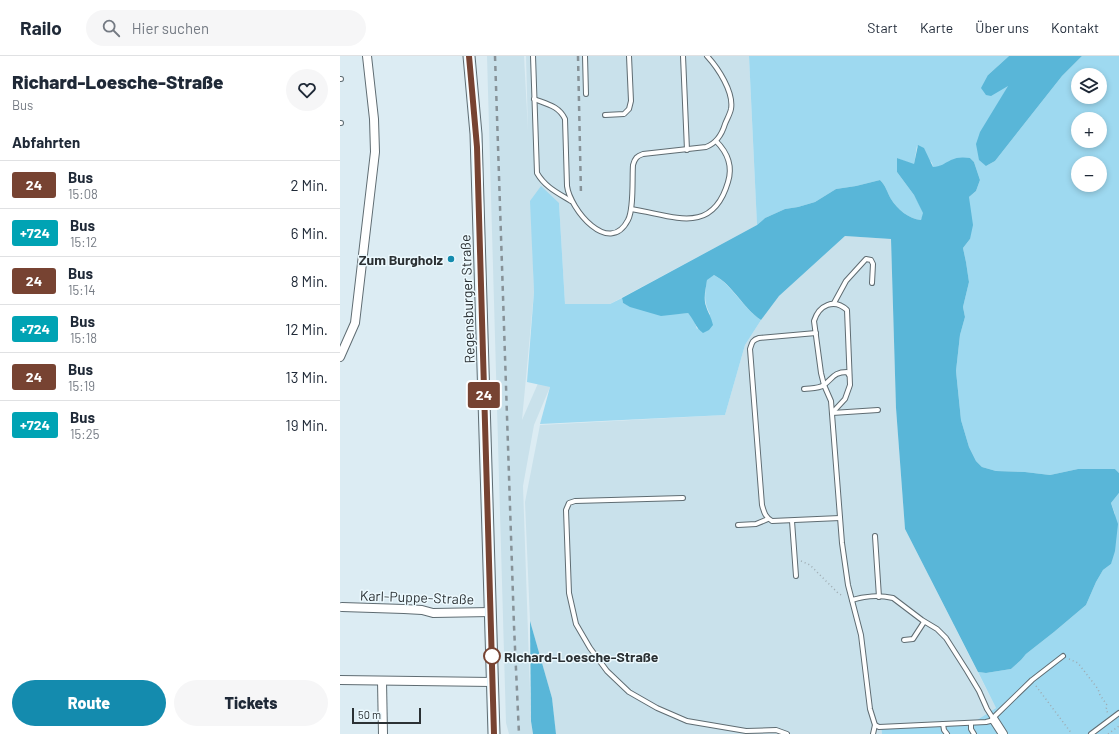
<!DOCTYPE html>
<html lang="de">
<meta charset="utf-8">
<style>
body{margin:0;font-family:Barlow,sans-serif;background:#f6f6f7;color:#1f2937;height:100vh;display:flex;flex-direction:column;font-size:15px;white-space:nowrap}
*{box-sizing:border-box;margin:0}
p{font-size:13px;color:#747a83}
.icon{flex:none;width:22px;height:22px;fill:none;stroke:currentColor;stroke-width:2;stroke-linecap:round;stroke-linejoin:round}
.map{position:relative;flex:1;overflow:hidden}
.side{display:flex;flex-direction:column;background:#fff;width:340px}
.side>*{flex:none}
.badge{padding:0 8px;border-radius:3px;font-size:14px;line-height:26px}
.tools{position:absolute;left:731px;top:12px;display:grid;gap:8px}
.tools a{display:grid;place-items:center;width:36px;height:36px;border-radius:50%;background:#fff;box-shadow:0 2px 6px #0003;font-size:20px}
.scale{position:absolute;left:12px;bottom:10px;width:69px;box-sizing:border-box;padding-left:4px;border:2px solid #2b3134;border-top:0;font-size:11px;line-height:14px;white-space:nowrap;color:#2b3134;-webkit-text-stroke:3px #ecf9fe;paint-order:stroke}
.map>.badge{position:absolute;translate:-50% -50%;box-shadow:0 0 0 2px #fff}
h2{padding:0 12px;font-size:15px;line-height:36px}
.round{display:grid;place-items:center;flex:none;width:42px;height:42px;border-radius:21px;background:#f6f6f7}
.headline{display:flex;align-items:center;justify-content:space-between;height:68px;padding:0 12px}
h1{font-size:19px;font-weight:800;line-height:30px}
.cta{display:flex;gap:8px;margin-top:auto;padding:8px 12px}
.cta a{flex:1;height:46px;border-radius:24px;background:#148bae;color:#fff;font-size:16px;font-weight:800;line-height:46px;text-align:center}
.cta a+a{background:#f6f6f7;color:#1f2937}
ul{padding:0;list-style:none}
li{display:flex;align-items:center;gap:12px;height:48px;padding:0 12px;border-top:1px solid #e0e1e3}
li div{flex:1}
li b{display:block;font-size:15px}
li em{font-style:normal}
li .badge{min-width:44px;font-weight:700;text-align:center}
header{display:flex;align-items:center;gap:24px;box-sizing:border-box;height:56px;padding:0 20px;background:#fff;border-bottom:1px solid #e0e1e3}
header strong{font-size:19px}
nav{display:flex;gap:22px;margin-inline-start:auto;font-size:14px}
.search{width:280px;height:36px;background:#f6f6f7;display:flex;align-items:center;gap:10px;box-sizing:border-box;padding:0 14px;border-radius:22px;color:#747a83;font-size:15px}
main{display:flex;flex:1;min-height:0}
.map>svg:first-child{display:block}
.built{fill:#c9e1eb}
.green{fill:#9ed9f0;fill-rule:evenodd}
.forest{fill:#59b6d8}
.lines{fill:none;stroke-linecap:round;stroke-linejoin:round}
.service-casing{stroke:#5f6c72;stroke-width:6}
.minor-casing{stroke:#5f6c72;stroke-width:10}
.secondary-casing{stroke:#5f6c72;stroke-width:13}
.path{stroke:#9eaab0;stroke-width:1.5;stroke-dasharray:1 3;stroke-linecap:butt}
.service{stroke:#fff;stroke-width:4}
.minor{stroke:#fff;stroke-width:8}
.secondary{stroke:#e4f6fe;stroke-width:11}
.rail{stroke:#879298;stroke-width:2.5;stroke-dasharray:5 5;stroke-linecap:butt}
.line-casing{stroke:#fff;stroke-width:9}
.line{stroke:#774332;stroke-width:6}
.poi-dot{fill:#148bae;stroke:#ecf9fe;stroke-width:1.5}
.stop-dot{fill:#fff;stroke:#774332;stroke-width:2}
.labels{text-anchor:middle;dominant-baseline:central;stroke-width:3;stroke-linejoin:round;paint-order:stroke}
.poi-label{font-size:14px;font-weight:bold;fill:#2b3134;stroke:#ecf9fe;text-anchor:end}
.street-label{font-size:14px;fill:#2b3134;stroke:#ecf9fe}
.stop-label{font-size:14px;font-weight:bold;fill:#2b3134;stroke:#ecf9fe;text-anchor:start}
</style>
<header>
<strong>Railo</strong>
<div class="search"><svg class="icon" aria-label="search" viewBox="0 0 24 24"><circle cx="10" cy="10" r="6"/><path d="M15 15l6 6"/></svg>Hier suchen</div>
<nav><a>Start</a><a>Karte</a><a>Über uns</a><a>Kontakt</a></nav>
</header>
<main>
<section class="side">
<div class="headline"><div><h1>Richard-Loesche-Straße</h1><p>Bus</p></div><a class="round"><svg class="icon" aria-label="heart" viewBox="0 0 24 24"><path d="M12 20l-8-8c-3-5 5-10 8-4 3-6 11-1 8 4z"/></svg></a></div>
<h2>Abfahrten</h2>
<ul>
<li><span class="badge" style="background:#774332;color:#fff">24</span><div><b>Bus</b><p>15:08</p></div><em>2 Min.</em></li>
<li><span class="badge" style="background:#00a3b4;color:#fff">+724</span><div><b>Bus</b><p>15:12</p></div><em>6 Min.</em></li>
<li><span class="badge" style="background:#774332;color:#fff">24</span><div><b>Bus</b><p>15:14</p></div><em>8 Min.</em></li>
<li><span class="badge" style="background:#00a3b4;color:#fff">+724</span><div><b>Bus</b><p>15:18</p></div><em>12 Min.</em></li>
<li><span class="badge" style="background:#774332;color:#fff">24</span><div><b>Bus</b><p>15:19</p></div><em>13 Min.</em></li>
<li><span class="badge" style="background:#00a3b4;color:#fff">+724</span><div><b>Bus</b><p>15:25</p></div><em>19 Min.</em></li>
</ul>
<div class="cta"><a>Route</a><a>Tickets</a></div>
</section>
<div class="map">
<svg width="779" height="678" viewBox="0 0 779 678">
<rect width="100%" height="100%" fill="#dcecf3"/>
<g class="built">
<polygon points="147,0 184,0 188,75 186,0 409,0 417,169 270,248 225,248 219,147 191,146 194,236 182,364 199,325 210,331 194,369 183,430 191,665 193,678 169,678 166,667"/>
<polygon points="505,180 551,183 556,352 565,473 656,652 637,664 541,669 542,678 216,678 212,642 190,565 185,446 200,369 385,359 405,289 421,264 439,240"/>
</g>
<g class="green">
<path d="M409 0H669L648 19 669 29 656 51 646 110 655 105 722 20 742 0H779V417L775 413H738L710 419 685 416 656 415 642 411 636 405 629 391 621 364 616 315 620 279 625 261 623 251 629 226 626 206 623 192 630 183 629 141 636 135 640 124 634 106 630 102 613 104 598 111H593L592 107 577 90 574 109 557 102V116L574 139 584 157 581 164C569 163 557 153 551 143 547 136 546 130 540 124L516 130 496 133 475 146 458 151 445 153 425 162 417 169ZM738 19H760V41H738ZM738 63H760V85H738ZM738 107H760V129H738Z"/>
<path d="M201 130 219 147 225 248H270L282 242 283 247C300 256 328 258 348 257L354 264 357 273 370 258C363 245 365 238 367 223L374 219C393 230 402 251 421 264L405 289 385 359 200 368 210 331 187 326 194 236 190 145Z"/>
<polygon points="779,437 779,678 542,678 541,669 637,664 656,652 638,616 646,617 671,613 681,604 686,598 714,576 746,549 756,526 763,514 771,508 775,458 771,447"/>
</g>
<g class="forest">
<polygon points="669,0 742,0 722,20 655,105 646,110 639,104 636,88 640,76 668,30 651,40 646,39 641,32 648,19"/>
<path d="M578 89 584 92 593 111C600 111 605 107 611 104 617 101 623 101 630 102L634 106 640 124 636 135 629 141 633 169 630 183 623 192 626 206 629 226 623 251 625 261 620 279 616 315 621 364 629 391 636 405 642 411 656 415 685 416 710 419 738 413H775L779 417V437L771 447 778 468 775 495 771 508 763 514 756 526 746 549 714 576 686 598 681 604 671 613 646 617 638 616 565 473 556 352 551 183 505 180 439 240 421 264C402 251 394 230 374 219L367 224C366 232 363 242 366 250 368 257 371 260 373 269L369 274 363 277C355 271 355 265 348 257L321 260 290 251 283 247 282 242 417 169 425 162 445 153 458 151 475 146 496 133 516 130 540 124C546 130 547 136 551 143 557 153 569 163 581 164L583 157 574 139 557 116V102L574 108Z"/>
<polygon points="190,565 212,642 216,678 193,678 191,665"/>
</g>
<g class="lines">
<defs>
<g id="service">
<path d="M193 0 197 117C205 131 218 137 231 145"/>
<polyline points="245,0 246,38"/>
<polyline points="343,0 347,94"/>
<polyline points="0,23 1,23"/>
<path d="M194 43C207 48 219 50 225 63L227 130C230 153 269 201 288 164 294 153 292 122 293 109 295 102 297 100 303 98L366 91C377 87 382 78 385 68 387 63 390 58 391 53 394 36 378 12 367 0"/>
<polyline points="265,59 284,58 289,53 291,45 289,0"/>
<polyline points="0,67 1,67"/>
<path d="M291 153C332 159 372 181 388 126 393 110 388 97 376 85"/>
<polyline points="494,247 506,225 526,203 531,204 533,208 532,227"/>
<path d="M476 277 419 282C412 284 412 287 410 293L422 449C424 456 425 461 432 465L500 462"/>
<path d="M464 333C471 332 478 333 484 329 493 322 494 316 507 316L509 319"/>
<path d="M492 357 505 343 510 329 507 254C494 242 479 249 474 265L481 317 484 329 491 345 502 487 508 529 521 579 530 653 535 669 533 678"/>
<polyline points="492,357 538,354"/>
<polyline points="343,442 235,445 229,447 226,454 229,537 236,568 250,592 267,615 289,636 317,652 347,665 406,675 436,674 447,678"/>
<polyline points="452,465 456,520"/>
<polyline points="398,469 416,468 428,463"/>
<polyline points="535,480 539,541"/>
<path d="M512 544C524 540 540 539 553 542L582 564 597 573 606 582 627 615 639 635 647 653 654 664"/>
<polyline points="564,584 573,583 584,566"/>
<polyline points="654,664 655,660 692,624 723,600"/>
<polyline points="631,667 631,673 634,678"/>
<polyline points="603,668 604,674 607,678"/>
<polyline points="535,669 539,671 646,666 654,664"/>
<polyline points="751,678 779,657"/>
</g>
<g id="minor">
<polyline points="0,301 15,267 35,96 34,63 27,0"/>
<polyline points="2,551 64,553 82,554 93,557 151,556"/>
<polyline points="0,624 152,626"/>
<polyline points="42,625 43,678"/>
<polyline points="654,664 663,678"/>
</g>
<polyline id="secondary" points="129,0 136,78 154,678"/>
</defs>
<use href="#service" class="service-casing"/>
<use href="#minor" class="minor-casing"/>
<use href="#secondary" class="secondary-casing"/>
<g class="path">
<polyline points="461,505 470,509 498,537 503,540"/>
<polyline points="729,603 738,607 758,633 760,639 767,649 766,654 768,657"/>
<polyline points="696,630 732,678"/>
<polyline points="768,678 779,670"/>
</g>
<use href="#service" class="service"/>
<use href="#minor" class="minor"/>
<use href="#secondary" class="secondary"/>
<g class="rail">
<polyline points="155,0 174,570 179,678"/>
<polyline points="238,0 241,139"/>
</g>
</g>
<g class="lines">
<defs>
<polyline id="line" points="129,0 137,91 154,678"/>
</defs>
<use href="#line" class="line-casing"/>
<use href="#line" class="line"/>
</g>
<circle class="poi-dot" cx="111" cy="203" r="4"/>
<circle class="stop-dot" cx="152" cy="600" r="8"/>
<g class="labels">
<g class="poi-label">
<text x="103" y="203">Zum Burgholz</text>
</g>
<g class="street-label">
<text transform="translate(127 243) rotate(-92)">Regensburger Straße</text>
<text transform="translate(77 541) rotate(2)">Karl-Puppe-Straße</text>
</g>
<g class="stop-label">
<text x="164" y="600">Richard-Loesche-Straße</text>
</g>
</g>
</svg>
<div class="tools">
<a><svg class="icon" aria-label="layers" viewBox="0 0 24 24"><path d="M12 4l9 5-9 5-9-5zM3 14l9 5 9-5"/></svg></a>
<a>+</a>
<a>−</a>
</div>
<div class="scale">50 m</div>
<b class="badge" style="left:144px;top:339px;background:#774332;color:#fff">24</b>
</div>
</main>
